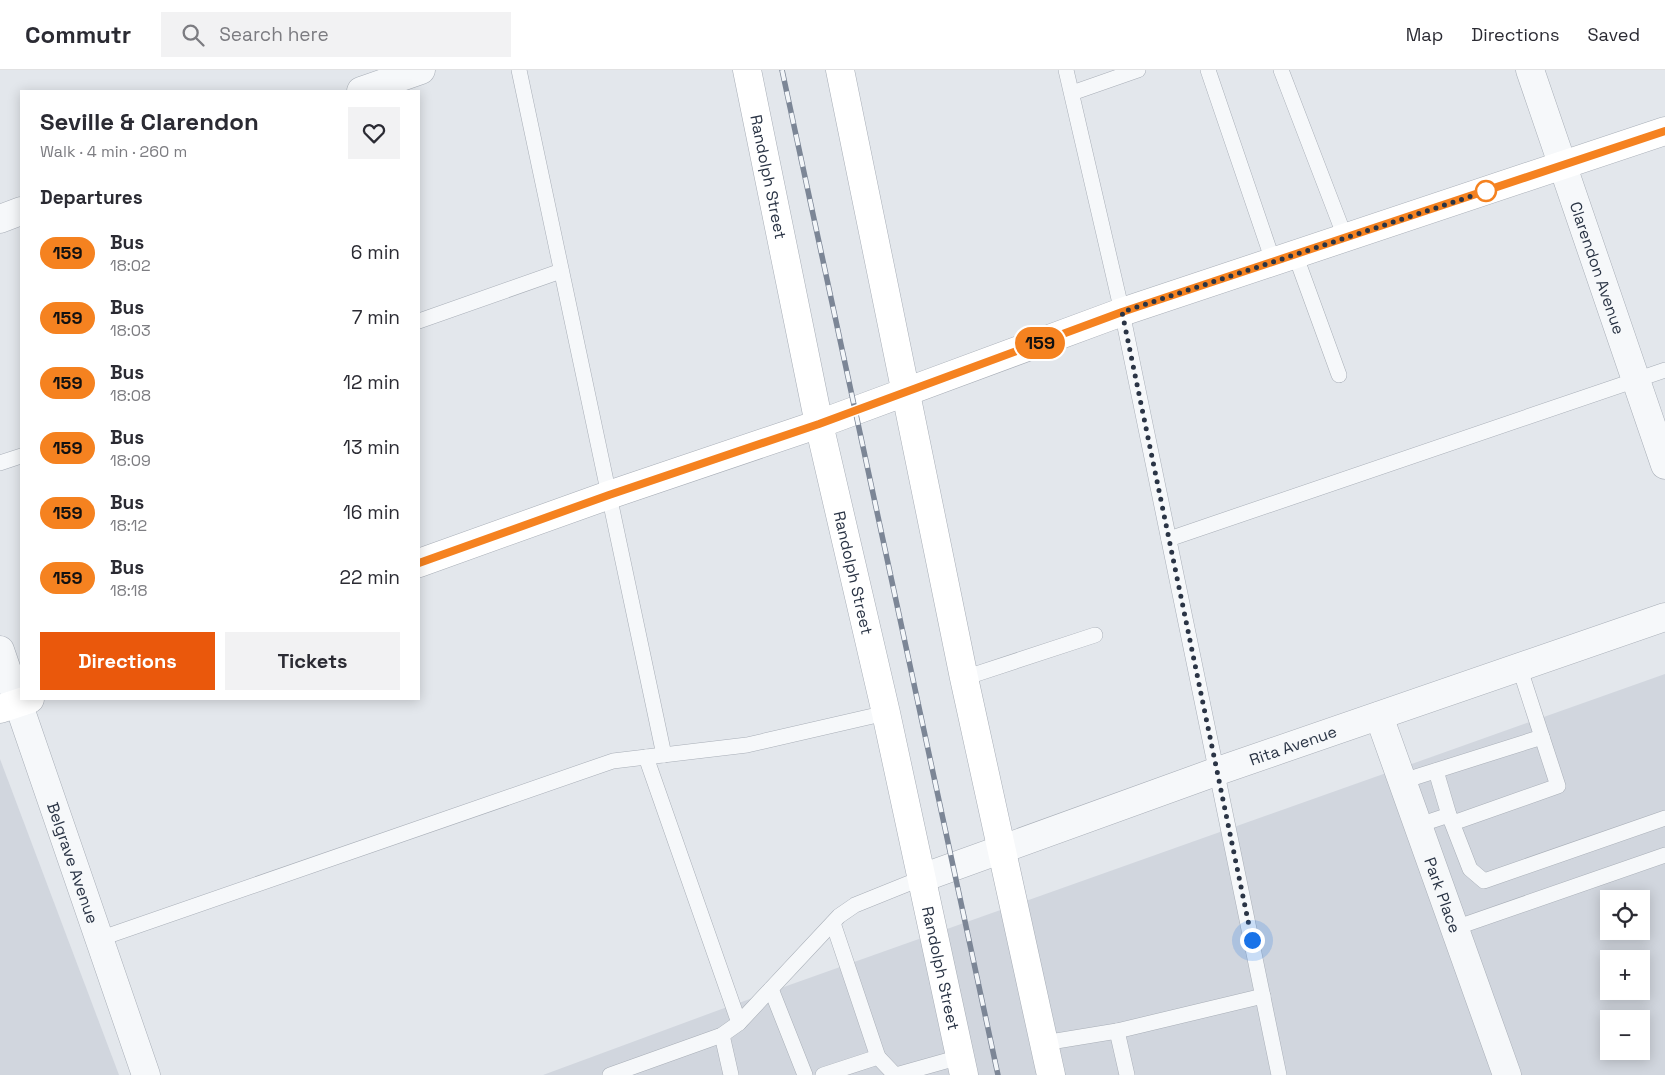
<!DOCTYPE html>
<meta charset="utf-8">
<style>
body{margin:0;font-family:"Space Grotesk",sans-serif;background:#f2f2f3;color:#2b2b33;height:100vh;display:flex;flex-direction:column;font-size:19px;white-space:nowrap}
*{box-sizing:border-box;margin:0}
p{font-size:16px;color:#7c7c81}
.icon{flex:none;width:28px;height:28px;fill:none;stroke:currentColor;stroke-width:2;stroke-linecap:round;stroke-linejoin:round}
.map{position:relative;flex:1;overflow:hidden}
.sheet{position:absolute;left:20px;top:20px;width:400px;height:610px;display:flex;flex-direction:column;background:#fff;border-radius:0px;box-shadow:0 2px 12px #0003}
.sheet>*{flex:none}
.badge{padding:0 10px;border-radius:16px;font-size:18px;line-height:32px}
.tools{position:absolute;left:1600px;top:820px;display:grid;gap:10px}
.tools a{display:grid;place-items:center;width:50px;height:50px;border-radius:0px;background:#fff;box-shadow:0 2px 12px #0003;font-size:25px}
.you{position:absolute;width:25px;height:25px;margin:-12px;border:4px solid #fff;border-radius:50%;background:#1a73e8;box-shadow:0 0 0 8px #1a73e833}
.map>.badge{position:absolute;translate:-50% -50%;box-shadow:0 0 0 2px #fff}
h2{padding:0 20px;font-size:19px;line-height:45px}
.round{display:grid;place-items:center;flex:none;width:52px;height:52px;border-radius:0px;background:#f2f2f3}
.head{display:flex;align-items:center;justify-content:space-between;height:85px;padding:0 20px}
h1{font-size:24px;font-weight:700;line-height:38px}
.cta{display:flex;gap:10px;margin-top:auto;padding:10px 20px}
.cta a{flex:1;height:58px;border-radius:0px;background:#ea580c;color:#fff;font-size:20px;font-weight:700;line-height:58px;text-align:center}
.cta a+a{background:#f2f2f3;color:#2b2b33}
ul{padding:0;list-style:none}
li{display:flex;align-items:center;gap:15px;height:65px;padding:0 20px}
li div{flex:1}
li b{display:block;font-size:19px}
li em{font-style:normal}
li .badge{min-width:55px;font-weight:700;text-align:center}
header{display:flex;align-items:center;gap:30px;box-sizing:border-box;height:70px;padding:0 25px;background:#fff;border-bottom:1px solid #e1e1e2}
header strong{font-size:24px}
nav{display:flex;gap:28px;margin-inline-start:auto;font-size:18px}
.search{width:350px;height:45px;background:#f2f2f3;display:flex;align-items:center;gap:12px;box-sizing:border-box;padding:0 18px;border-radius:0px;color:#7c7c81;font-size:19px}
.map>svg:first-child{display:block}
.built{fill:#d1d6de;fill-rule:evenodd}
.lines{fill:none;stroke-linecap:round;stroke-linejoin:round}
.lane-casing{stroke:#a8aeb7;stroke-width:16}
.street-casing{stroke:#a8aeb7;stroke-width:29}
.secondary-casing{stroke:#a8aeb7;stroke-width:29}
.lane{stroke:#f6f8fa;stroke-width:15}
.street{stroke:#f6f8fa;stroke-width:28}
.secondary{stroke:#fff;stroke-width:28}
.rail-casing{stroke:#7c8696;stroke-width:5.5}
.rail{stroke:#f3f6f9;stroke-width:4;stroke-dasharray:11;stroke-linecap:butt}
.line-casing{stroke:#fff;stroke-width:11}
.line{stroke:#f58220;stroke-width:8}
.walk{stroke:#2a3445;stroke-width:5;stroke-dasharray:0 9}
.stop-dot{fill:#fff;stroke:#f58220;stroke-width:2.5}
.labels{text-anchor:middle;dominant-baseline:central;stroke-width:4;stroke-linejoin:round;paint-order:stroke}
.street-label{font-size:16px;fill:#2a3445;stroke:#f3f6f9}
</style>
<header>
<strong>Commutr</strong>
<div class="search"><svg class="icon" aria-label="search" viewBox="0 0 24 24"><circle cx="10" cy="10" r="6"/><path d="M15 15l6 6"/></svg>Search here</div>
<nav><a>Map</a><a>Directions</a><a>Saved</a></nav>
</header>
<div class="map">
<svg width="1665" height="1005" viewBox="0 0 1665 1005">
<rect width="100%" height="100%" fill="#e3e7ec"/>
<g class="built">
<path d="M1665 604V1005H543L719 940ZM1609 829H1641V861H1609ZM1609 889H1641V921H1609ZM1609 949H1641V981H1609Z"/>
<polygon points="0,689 119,1005 0,1005"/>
</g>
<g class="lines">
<defs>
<g id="lane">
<polyline points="519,0 664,685"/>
<polyline points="1066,0 1122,242 1279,1005"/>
<polyline points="1208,0 1273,191"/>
<polyline points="1281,0 1345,167"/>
<polyline points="1072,23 1138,0"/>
<polyline points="1295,184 1339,305"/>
<polyline points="419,251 561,201"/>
<polyline points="0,393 21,386"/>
<polyline points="1169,469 1665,300"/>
<polyline points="1519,596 1542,667"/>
<polyline points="964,608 1095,565"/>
<polyline points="646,687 739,953"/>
<polyline points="1436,701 1449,745"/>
<polyline points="1403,711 1542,667 1558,716 1453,753"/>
<polyline points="1419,755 1449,745 1470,799 1484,811 1665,748"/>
<polyline points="833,853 878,987"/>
<polyline points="1455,858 1665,785"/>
<polyline points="99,869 613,691 747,675 886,643"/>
<polyline points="771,919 805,1005"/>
<polyline points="1117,961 1263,926"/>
<polyline points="722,965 731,1005"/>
<polyline points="1044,973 1117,961 1127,1005"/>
<polyline points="610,1005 722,965 739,953 839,846 855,835 922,808"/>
<polyline points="823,1005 878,987 895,1005"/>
<polyline points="896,1005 960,987"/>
</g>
<g id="street">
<path id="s1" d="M1530 0 1665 395"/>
<polyline points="361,21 421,0"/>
<polyline points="0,149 21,141"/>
<path id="s2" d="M0 580 146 1005"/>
<path id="s3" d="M1379 646 1507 1005"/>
<path id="s4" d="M922 808 1218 701 1665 547"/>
</g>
<g id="secondary">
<path id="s5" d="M747 0 819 354 886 643 964 1005"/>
<polyline points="840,0 964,608 1051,1005"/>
<polyline points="419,493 609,425 819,354 1122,242 1665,61"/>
<polyline points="0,639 30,629"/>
</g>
</defs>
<use href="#lane" class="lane-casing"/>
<use href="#street" class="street-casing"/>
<use href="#secondary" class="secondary-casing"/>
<use href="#lane" class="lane"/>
<use href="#street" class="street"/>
<use href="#secondary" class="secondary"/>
<defs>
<polyline id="rail" points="782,0 998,1005"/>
</defs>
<use href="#rail" class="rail-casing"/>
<use href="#rail" class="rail"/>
</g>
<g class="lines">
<defs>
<polyline id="line" points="419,493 609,425 819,354 1122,242 1665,61"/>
</defs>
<use href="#line" class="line-casing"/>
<use href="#line" class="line"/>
<polyline class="walk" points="1252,870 1122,242 1490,120 1486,121"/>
</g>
<circle class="stop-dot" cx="1486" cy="121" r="10"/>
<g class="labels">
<g class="street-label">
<text stroke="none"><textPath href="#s5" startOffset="109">Randolph Street</textPath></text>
<text stroke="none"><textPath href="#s1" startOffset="209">Clarendon Avenue</textPath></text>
<text stroke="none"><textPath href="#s5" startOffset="514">Randolph Street</textPath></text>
<text stroke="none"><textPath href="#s4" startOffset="394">Rita Avenue</textPath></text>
<text stroke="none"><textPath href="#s2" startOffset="225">Belgrave Avenue</textPath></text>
<text stroke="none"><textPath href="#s3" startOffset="190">Park Place</textPath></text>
<text stroke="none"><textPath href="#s5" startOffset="919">Randolph Street</textPath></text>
</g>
</g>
</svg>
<div class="tools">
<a><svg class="icon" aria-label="locate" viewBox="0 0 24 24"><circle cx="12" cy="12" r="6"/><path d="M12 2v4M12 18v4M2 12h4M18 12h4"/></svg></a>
<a>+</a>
<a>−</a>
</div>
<div class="you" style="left:1252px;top:870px"></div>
<b class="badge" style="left:1040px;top:273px;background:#f58220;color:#111">159</b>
<section class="sheet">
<div class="head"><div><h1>Seville &amp; Clarendon</h1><p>Walk · 4 min · 260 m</p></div><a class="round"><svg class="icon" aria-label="heart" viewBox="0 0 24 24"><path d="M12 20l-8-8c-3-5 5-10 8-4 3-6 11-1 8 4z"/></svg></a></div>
<h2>Departures</h2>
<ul>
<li><span class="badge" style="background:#f58220;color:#111">159</span><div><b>Bus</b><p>18:02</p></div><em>6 min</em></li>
<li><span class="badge" style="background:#f58220;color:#111">159</span><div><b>Bus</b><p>18:03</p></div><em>7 min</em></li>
<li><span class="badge" style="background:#f58220;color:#111">159</span><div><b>Bus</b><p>18:08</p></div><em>12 min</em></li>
<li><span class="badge" style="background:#f58220;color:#111">159</span><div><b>Bus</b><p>18:09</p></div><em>13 min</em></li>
<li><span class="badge" style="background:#f58220;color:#111">159</span><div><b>Bus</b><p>18:12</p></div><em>16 min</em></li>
<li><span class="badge" style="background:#f58220;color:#111">159</span><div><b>Bus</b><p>18:18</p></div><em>22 min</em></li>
</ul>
<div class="cta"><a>Directions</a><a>Tickets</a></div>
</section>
</div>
